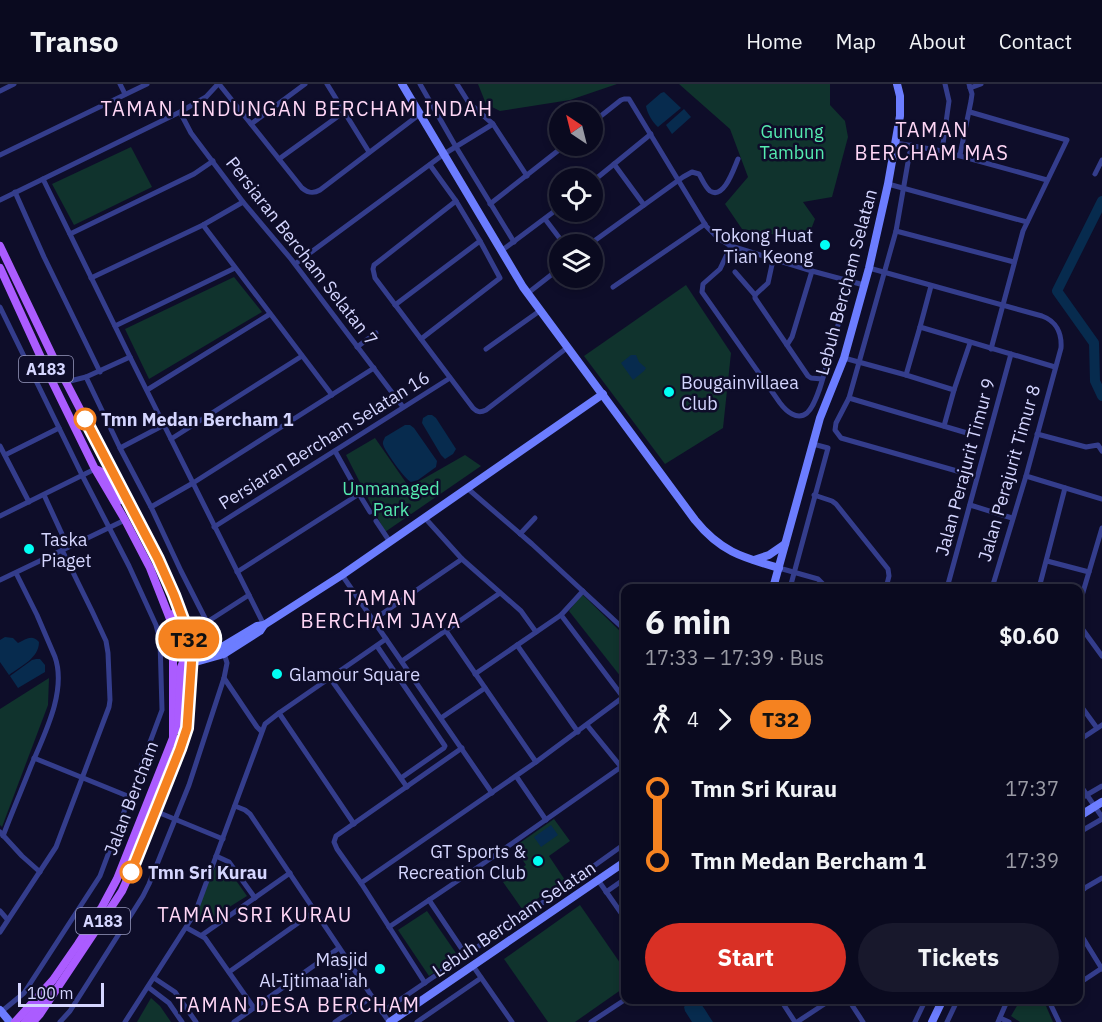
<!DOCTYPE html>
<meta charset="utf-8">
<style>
body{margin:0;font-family:"IBM Plex Sans",sans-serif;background:#18182c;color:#f1f3f6;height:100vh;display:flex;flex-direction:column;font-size:22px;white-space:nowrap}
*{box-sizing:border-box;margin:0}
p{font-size:20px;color:#999aa4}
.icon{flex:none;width:33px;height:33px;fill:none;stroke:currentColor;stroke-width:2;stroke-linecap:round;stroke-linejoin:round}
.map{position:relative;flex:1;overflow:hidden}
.details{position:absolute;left:621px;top:500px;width:462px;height:420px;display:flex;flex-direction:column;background:#0a0a1f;border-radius:12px;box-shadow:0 3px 9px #0003,0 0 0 2px #2a2b3d}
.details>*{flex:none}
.badge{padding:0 12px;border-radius:20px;font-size:21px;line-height:39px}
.needle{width:39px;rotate:325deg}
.controls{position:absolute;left:549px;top:18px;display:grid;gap:12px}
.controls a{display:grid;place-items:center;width:54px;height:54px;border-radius:50%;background:#0a0a1f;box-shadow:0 3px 9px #0003,0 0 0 2px #2a2b3d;font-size:30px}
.scale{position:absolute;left:18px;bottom:15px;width:86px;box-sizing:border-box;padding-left:6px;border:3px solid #d5d6ff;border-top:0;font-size:16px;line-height:21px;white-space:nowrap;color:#d5d6ff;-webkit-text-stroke:4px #0e0d29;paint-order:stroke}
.map>.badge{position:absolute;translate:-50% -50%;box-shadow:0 0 0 3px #fff}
.legs{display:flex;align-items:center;gap:9px;height:66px;padding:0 24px;font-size:20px}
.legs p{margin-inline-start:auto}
.overview{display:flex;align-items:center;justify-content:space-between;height:102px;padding:0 24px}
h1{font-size:33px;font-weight:800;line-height:45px}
.primary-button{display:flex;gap:12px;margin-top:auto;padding:12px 24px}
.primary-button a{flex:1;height:69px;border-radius:36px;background:#d93025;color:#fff;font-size:24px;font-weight:800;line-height:69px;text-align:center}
.primary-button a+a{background:#18182c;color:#f1f3f6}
ul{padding:0 24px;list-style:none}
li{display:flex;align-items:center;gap:21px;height:72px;font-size:22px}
li i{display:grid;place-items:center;width:9px;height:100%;margin:0 8px;background:currentColor}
li i::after{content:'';width:15px;height:15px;margin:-8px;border:4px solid;border-radius:50%;background:#0a0a1f}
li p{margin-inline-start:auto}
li:first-child i{background:linear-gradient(#0000 50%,currentColor 0)}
li:last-child i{background:linear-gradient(currentColor 50%,#0000 0)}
header{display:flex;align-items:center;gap:36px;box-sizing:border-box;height:84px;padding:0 30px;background:#0a0a1f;border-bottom:2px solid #2a2b3d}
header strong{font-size:28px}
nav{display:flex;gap:33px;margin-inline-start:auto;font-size:21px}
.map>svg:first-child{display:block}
.green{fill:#10332d}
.water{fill:#072b4e}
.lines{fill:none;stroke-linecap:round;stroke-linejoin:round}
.river{stroke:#072b4e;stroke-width:10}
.street{stroke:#343d8c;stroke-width:5}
.secondary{stroke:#6c7dff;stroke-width:8}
.primary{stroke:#ab5cff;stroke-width:8}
.line-1-casing{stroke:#fff;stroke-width:14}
.line-1{stroke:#f58220;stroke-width:9}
.poi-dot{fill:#01fff4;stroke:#0e0d29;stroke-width:2}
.stop-1-dot{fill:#fff;stroke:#f58220;stroke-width:3}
.labels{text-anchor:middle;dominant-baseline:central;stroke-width:5;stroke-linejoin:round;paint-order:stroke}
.shield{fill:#0e0d29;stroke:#999abf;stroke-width:1.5}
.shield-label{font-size:16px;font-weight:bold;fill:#d5d6ff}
.park-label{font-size:18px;fill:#55ebb0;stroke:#0e0d29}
.poi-label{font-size:18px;fill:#d5d6ff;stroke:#0e0d29;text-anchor:end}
.street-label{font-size:18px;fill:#d5d6ff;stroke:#0e0d29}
.stop-label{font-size:18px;font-weight:bold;fill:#d5d6ff;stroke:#0e0d29;text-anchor:start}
.neighbourhood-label{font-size:20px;letter-spacing:1.5px;fill:#ffd7f6;stroke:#0e0d29}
</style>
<header>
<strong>Transo</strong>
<nav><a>Home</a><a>Map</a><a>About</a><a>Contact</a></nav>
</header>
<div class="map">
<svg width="1102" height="938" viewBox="0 0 1102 938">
<rect width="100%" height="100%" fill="#0e0d29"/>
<g class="green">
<polygon points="478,0 617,0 570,16 500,27 486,20"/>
<polygon points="679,0 830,0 830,21 845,37 848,53 832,113 803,118 815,135 807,156 742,145 725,120 748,93 730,45"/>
<polygon points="131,63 152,103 74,141 52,100"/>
<polygon points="234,193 262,228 149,295 125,245"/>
<polygon points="686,201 731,269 723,344 665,380 584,272"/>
<polygon points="375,354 409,403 465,371 481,382 385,448 346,371"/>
<polygon points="582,510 625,552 625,598 569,527"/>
<polygon points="49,594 48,621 2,743 0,741 0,625"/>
<polygon points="554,735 570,757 549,772 565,796 522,825 503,798 526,781 514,763"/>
<polygon points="217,780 225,781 247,812 202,840 190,834"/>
<polygon points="580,821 625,886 625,903 575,938 548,938 504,875"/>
<polygon points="427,827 458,872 429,892 398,846"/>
<polygon points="151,914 160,922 171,938 137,938"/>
<polygon points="1021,915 1043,915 1053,938 1020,938 1011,932"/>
</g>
<g class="water">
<path d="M664 8 681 24 658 43C653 39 647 29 646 22L661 9Z"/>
<polygon points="684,25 691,33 672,50 666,41"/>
<polygon points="631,271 636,271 639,278 646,284 644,287 633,296 621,279"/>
<polygon points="428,331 432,331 436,334 456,365 453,370 445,375 441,371 422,339 423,334"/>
<path d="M405 341H410L414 344 437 377 436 383 418 396 411 398C404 394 388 371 384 363 382 358 383 358 385 353Z"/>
<path d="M5 553 13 554 18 559C26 555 32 550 39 558 39 574 21 582 9 591L0 578V556Z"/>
<polygon points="36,575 40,575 45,581 45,588 18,604 10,592 32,576"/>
<polygon points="551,741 558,751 541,763 534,753"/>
<path d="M693 915C702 917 707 930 713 938H692L685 927 684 923 689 917Z"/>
</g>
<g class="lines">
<polyline class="river" points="1102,117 1057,207 1094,259 1095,297 1102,312"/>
<g class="street">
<polyline points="120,0 125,10"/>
<path d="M219 0 302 104C308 109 313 110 320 106L420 30"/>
<polyline points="327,0 369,68"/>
<polyline points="420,0 456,63 514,158"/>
<polyline points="457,0 469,19 493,40 527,92"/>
<polyline points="970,4 981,0"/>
<polyline points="0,7 14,0"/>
<polyline points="180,28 191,49 243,118 291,175 403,323"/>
<polyline points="970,28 1067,56 1023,147 991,265"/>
<polyline points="592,39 621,16 624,15 629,15 706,142 718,154 731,162 812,187 864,201"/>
<polyline points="251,40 305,0"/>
<polyline points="896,59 942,67 1047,96"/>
<polyline points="911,61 896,147 849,314 836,339 835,346 841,354 957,387"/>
<polyline points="942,67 949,17 945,0"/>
<polyline points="0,71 147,0"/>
<polyline points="960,71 971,17 972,10 969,0"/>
<polyline points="279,75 344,28"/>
<polyline points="614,80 644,121"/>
<polyline points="1095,90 1102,76"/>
<polyline points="43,95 130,273 264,541"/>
<polyline points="592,98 651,50"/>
<polyline points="888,100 1027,138"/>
<polyline points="15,108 44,173 100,288"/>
<polyline points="0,116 180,28 206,13 218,0"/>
<path d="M456 117 378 178 374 181 373 185 375 194 473 324C477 328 480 329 486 326L568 263"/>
<polyline points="490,120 564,62"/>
<polyline points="545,135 564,160"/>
<polyline points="203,141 332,311"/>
<polyline points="896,147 1014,178"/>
<polyline points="70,150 194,90 213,77"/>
<path d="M590 160 683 93 692 88 699 90C702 95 705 103 710 107 724 116 734 84 738 75"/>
<path d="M731 162 720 185 703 200 702 208 780 319C786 327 797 337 807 329 818 319 826 283 830 268 837 245 844 221 851 197"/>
<polyline points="501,167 560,123"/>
<polyline points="295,180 444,70 493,40"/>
<path d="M869 184 1042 232C1056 237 1062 249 1061 264L1026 392 992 504"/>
<polyline points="735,188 755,211 755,214 808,292 811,294 822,295"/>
<polyline points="91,194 203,141 243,118"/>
<polyline points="613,203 705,140"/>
<polyline points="528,209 560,184"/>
<polyline points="755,211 768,199 773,176"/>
<polyline points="395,221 480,157"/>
<polyline points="0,223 82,391 129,482 156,541 160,556 162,626 100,792 24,909 1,928"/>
<polyline points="115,242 235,184"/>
<polyline points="920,243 1055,283"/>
<polyline points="421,255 500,194 480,157 456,117 430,81"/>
<polyline points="787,261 792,253 812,187"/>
<polyline points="357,263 376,249"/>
<polyline points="486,265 541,226"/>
<polyline points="844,274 906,291 954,306"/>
<polyline points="906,291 920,243 931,202"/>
<polyline points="86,293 120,364 151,423 181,487 207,538 218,565"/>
<polyline points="66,298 86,293 130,273"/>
<polyline points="147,306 270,230"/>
<polyline points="849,314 967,349"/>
<polyline points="944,342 954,306 970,259"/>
<polyline points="1037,350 1086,363 1098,361 1102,367"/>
<polyline points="171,355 302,272"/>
<polyline points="0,362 29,418"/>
<polyline points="120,364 164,341"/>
<polyline points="5,371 59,344"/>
<polyline points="1026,392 1102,415"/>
<polyline points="467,404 532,460 626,547"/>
<polyline points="359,410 370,428"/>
<polyline points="44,411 68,463"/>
<polyline points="814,411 832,417 836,420 888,485 889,492 886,504"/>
<polyline points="970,421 1012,434"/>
<polyline points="151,423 193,399 374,284"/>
<polyline points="0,432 95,385"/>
<polyline points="425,434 462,475 521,527 536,548"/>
<polyline points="376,437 390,458"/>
<polyline points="214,443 450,294"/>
<polyline points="520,450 535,434"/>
<polyline points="1047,477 1089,488"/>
<polyline points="779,484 818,495 827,504"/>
<polyline points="237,488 359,410 335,367"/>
<polyline points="342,491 492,709"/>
<polyline points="0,496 125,436"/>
<polyline points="790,504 828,364 813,360"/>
<polyline points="947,504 1011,270"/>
<polyline points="1039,504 1065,404"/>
<polyline points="1078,525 1102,444"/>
<polyline points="561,531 626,617"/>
<polyline points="373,536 462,475"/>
<polyline points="207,538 249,511"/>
<polyline points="1078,539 1102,572"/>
<polyline points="446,547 536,678"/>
<polyline points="517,561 578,648"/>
<polyline points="377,562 445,662 444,664 401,694"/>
<polyline points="402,577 500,509"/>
<polyline points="475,590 561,531 583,507"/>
<polyline points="224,594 257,643 261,647"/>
<polyline points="330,594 407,703"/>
<polyline points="1078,618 1097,644"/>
<polyline points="279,629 354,740"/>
<polyline points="441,634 485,604"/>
<polyline points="587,641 626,689"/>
<polyline points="1078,657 1102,641"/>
<polyline points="34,674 130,713"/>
<polyline points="516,692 546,736"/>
<polyline points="1078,698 1102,733"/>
<polyline points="1078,716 1102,702"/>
<polyline points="235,722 245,726 250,730 389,938"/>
<polyline points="145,736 148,728 155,727 223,755"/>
<polyline points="0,748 22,772 40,788"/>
<polyline points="1078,749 1102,735"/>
<path d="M3 752C12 728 22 705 31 682 44 651 67 607 55 573L37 531 16 489"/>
<polyline points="216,772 229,778 255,814"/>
<polyline points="1078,794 1084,805"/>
<polyline points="598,796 626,836"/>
<polyline points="361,799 536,678 622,614"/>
<polyline points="606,808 626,794"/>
<polyline points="1078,808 1102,794"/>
<polyline points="429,816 466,871"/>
<polyline points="0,827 7,835"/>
<polyline points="389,843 484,779 621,683"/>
<polyline points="187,844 205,854 254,924"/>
<polyline points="1078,846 1102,885"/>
<polyline points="0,848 56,763 109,623 110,616 108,569 106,557 92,527 62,466"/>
<polyline points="202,851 290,789"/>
<polyline points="473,882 512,938"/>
<polyline points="229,888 315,827"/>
<polyline points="154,894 175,908 196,938"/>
<polyline points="425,899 361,799 337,765 334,758 336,752 462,664"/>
<polyline points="1078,900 1102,884"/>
<polyline points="148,903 169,919 182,938"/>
<polyline points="780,915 795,938"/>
<polyline points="848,915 863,938"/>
<polyline points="1048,915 1059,938"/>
<polyline points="382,928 542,819 626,759"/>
<polyline points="1000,934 1009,938"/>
<polyline points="60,938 70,927 143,812 149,800 189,701 224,594 227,579 223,566"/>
<polyline points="125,938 195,829 265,640 279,629 386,555"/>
<polyline points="234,938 339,864"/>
<polyline points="335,938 372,913"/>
<polyline points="417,938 481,894"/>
<polyline points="591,938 626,915"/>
<polyline points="797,938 832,915"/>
<polyline points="915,938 926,915"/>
<polyline points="947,938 958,915"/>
<polyline points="998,938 1008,915"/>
</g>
<g class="secondary">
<path d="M402 0 523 203 695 436C720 467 741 473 779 484"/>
<polyline points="754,476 769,471 785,460"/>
<polyline points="773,504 820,334 844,274 869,184 888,100 900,32 900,12 897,0"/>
<polyline points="192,571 222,563 257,542 264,541 342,491 603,310"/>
<polyline points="192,579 224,570 260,547 264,541"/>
<polyline points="1078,733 1102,718"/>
<polyline points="0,926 10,938"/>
<polyline points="390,938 626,777"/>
<polyline points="932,938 943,915"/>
</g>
<g class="primary">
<polyline points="0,162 55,277 158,475 175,511 187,546 192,571 187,644 180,665 139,769 122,807 40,930 33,938"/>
<polyline points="0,184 49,291 95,385 125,436 150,484 170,535 173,577 173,654 117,795 102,823 78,860 53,896 15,938"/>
<polyline points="98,386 104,389 121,416"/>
<path d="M173 530C179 545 177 565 189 577"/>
<polyline points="177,646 178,643 181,583 184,576 192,571"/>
<polyline points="25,938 45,915"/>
</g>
</g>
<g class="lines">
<defs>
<polyline id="line-1" points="85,335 158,475 174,511 187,546 192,571 187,644 180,665 131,788"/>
</defs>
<use href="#line-1" class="line-1-casing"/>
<use href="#line-1" class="line-1"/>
</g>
<g class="poi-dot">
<circle cx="825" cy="161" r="6"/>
<circle cx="669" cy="308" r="6"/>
<circle cx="29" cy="465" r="6"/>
<circle cx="277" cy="590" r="6"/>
<circle cx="538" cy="777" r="6"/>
<circle cx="380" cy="885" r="6"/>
</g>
<g class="stop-1-dot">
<circle cx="85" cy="335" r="10"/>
<circle cx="131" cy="788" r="10"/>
</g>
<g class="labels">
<g class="shield">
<rect x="19" y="272" width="54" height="26" rx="4.5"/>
<rect x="76" y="824" width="54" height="26" rx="4.5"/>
</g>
<g class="shield-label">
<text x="46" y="285">A183</text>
<text x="103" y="837">A183</text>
</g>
<g class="park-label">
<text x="792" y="47">Gunung<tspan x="792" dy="21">Tambun</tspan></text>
<text x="391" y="404">Unmanaged<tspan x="391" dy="21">Park</tspan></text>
</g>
<g class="poi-label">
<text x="813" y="151">Tokong Huat<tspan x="813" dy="21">Tian Keong</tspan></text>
<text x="681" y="298" text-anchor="start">Bougainvillaea<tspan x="681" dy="21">Club</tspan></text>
<text x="41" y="455" text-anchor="start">Taska<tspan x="41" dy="21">Piaget</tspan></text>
<text x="289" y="590" text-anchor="start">Glamour Square</text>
<text x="526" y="767">GT Sports &amp;<tspan x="526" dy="21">Recreation Club</tspan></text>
<text x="368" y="875">Masjid<tspan x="368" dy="21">Al-Ijtimaa'iah</tspan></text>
</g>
<g class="street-label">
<text transform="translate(302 167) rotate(52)">Persiaran Bercham Selatan 7</text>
<text transform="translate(846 198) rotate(-75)">Lebuh Bercham Selatan</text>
<text transform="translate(324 356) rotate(-32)">Persiaran Bercham Selatan 16</text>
<text transform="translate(965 383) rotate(-75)">Jalan Perajurit Timur 9</text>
<text transform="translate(1009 389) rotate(-74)">Jalan Perajurit Timur 8</text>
<text transform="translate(131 714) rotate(-69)">Jalan Bercham</text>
<text transform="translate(514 835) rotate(-34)">Lebuh Bercham Selatan</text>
</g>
<g class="stop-label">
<text x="101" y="335">Tmn Medan Bercham 1</text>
<text x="148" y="788">Tmn Sri Kurau</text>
</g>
<g class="neighbourhood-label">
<text x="297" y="24">TAMAN LINDUNGAN BERCHAM INDAH</text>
<text x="932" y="45">TAMAN<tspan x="932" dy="23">BERCHAM MAS</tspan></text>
<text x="381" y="513">TAMAN<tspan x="381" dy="23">BERCHAM JAYA</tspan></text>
<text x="255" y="830">TAMAN SRI KURAU</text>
<text x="298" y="920">TAMAN DESA BERCHAM</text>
</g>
</g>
</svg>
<div class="controls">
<a><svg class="needle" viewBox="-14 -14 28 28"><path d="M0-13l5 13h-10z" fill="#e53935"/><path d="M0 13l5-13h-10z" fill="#999aa4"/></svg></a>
<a><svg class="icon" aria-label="locate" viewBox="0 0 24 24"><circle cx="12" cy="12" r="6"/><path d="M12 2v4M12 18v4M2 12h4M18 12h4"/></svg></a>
<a><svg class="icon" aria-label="layers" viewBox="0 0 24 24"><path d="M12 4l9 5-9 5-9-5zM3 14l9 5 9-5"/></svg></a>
</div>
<div class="scale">100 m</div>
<b class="badge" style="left:189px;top:555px;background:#f58220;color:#111">T32</b>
<section class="details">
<div class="overview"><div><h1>6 min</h1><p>17:33 – 17:39 · Bus</p></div><b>$0.60</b></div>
<div class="legs"><svg class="icon" aria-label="walk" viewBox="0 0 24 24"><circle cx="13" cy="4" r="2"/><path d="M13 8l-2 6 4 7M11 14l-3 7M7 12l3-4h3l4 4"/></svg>4<svg class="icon" aria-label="forward" viewBox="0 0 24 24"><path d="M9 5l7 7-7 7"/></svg><b class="badge" style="background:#f58220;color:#111">T32</b></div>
<ul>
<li><i style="color:#f58220"></i><b>Tmn Sri Kurau</b><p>17:37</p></li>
<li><i style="color:#f58220"></i><b>Tmn Medan Bercham 1</b><p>17:39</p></li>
</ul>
<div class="primary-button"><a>Start</a><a>Tickets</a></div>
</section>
</div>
